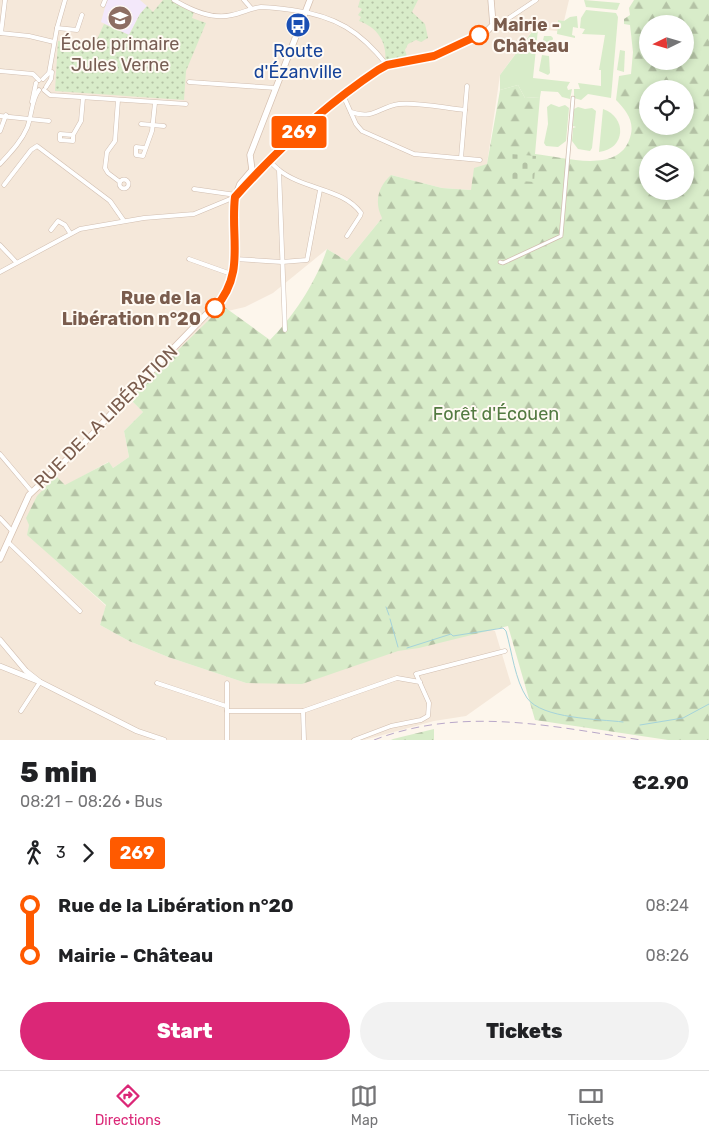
<!DOCTYPE html>
<meta charset="utf-8">
<style>
body{margin:0;font-family:Rubik,sans-serif;background:#f2f2f2;color:#202124;height:100vh;display:flex;flex-direction:column;font-size:19px;white-space:nowrap}
*{box-sizing:border-box;margin:0}
p{font-size:16px;color:#757577}
.icon{flex:none;width:28px;height:28px;fill:none;stroke:currentColor;stroke-width:2;stroke-linecap:round;stroke-linejoin:round}
.map{position:relative;height:740px;overflow:hidden}
.side{display:flex;flex-direction:column;background:#fff;flex:1}
.side>*{flex:none}
.badge{padding:0 10px;border-radius:4px;font-size:18px;line-height:32px}
.needle{width:32px;rotate:265deg}
.tools{position:absolute;left:639px;top:15px;display:grid;gap:10px}
.tools a{display:grid;place-items:center;width:55px;height:55px;border-radius:50%;background:#fff;box-shadow:0 2px 8px #0003;font-size:25px}
.map>.badge{position:absolute;translate:-50% -50%;box-shadow:0 0 0 2px #fff}
.legs{display:flex;align-items:center;gap:8px;height:55px;padding:0 20px;font-size:16px}
.legs p{margin-inline-start:auto}
.head{display:flex;align-items:center;justify-content:space-between;height:85px;padding:0 20px}
h1{font-size:28px;font-weight:800;line-height:38px}
.cta{display:flex;gap:10px;margin-top:auto;padding:10px 20px}
.cta a{flex:1;height:58px;border-radius:30px;background:#db2777;color:#fff;font-size:20px;font-weight:800;line-height:58px;text-align:center}
.cta a+a{background:#f2f2f2;color:#202124}
ul{padding:0 20px;list-style:none}
li{display:flex;align-items:center;gap:18px;height:50px;font-size:19px}
li i{display:grid;place-items:center;width:8px;height:100%;margin:0 6px;background:currentColor}
li i::after{content:'';width:12px;height:12px;margin:-6px;border:4px solid;border-radius:50%;background:#fff}
li p{margin-inline-start:auto}
li:first-child i{background:linear-gradient(#0000 50%,currentColor 0)}
li:last-child i{background:linear-gradient(currentColor 50%,#0000 0)}
.tab-bar{display:flex;justify-content:space-around;align-items:center;height:70px;border-top:1px solid #e0e0e0;background:#fff;font-size:14px;color:#757577}
.tab-bar a{display:grid;justify-items:center;gap:2px}
.tab-bar .selected{color:#db2777}
.map>svg:first-child{display:block}
.residential{fill:#f5e8da}
.education{fill:#f3e8fa}
.green{fill:#d8ecc9}
.forest{fill:url(#forest-firs);fill-rule:evenodd}
.cemetery{fill:url(#cemetery-stones)}
.park{fill:url(#park-dots)}
.lines{fill:none;stroke-linecap:round;stroke-linejoin:round}
.stream{stroke:#a5d3da;stroke-width:1}
.pedestrian-casing{stroke:#d1beb0;stroke-width:4.5}
.minor-casing{stroke:#d1beb0;stroke-width:5}
.tertiary-casing{stroke:#d1beb0;stroke-width:6}
.secondary-casing{stroke:#d6c0b0;stroke-width:7}
.pedestrian{stroke:#fff;stroke-width:3}
.minor{stroke:#fff;stroke-width:4}
.tertiary{stroke:#fff;stroke-width:5}
.secondary{stroke:#fff;stroke-width:5.5}
.rail{stroke:#b9a8c9;stroke-width:1;stroke-dasharray:8 5;stroke-linecap:butt}
.line-1-casing{stroke:#fff;stroke-width:11}
.line-1{stroke:#ff5a00;stroke-width:8}
.stop-1-dot{fill:#fff;stroke:#ff5a00;stroke-width:2.5}
.labels{text-anchor:middle;dominant-baseline:central;stroke-width:4;stroke-linejoin:round;paint-order:stroke}
.stop-label{font-size:18px;font-weight:bold;fill:#7a5c4d;stroke:#fffaf3;text-anchor:start}
.education-label{font-size:18px;fill:#785e54;stroke:#fffaf3}
.transit-label{font-size:18px;fill:#164399;stroke:#fffaf3}
.park-label{font-size:18px;fill:#537a41;stroke:#fffaf3}
.street-label{font-size:18px;fill:#7a5c4d;stroke:#fffaf3}
</style>
<div class="map">
<svg width="709" height="740" viewBox="0 0 709 740">
<defs>
<pattern id="forest-firs" width="22" height="20" patternUnits="userSpaceOnUse" patternTransform="scale(1.25)"><rect width="22" height="20" fill="#d8ecc9"/><path d="M5 1l3.5 6h-7zM16 11l3.5 6h-7z" fill="#b4c2a5"/></pattern>
<pattern id="cemetery-stones" width="16" height="16" patternUnits="userSpaceOnUse" patternTransform="scale(1.25)"><rect width="16" height="16" fill="#d8ecc9"/><path d="M2 7V4a2 2 0 0 1 4 0v3zM10 15v-3a2 2 0 0 1 4 0v3z" fill="#b4c2a5"/></pattern>
<pattern id="park-dots" width="8" height="8" patternUnits="userSpaceOnUse" patternTransform="scale(1.25)"><rect width="8" height="8" fill="#d8ecc9"/><path d="M2 2h.1M6 6h.1" fill="none" stroke="#b4c2a5" stroke-width="1.8" stroke-linecap="round"/></pattern>
</defs>
<rect width="100%" height="100%" fill="#fdf6ec"/>
<polygon class="residential" points="0,0 569,0 564,21 558,20 557,31 538,29 530,34 500,75 487,164 471,190 442,188 391,175 382,218 347,261 327,249 273,293 245,307 215,314 129,398 143,412 124,431 129,457 113,468 108,462 65,486 55,477 29,525 28,535 106,606 100,625 129,641 168,657 246,683 470,621 495,631 511,684 466,716 434,721 364,740 0,740"/>
<polygon class="education" points="107,0 140,0 147,6 140,14 129,35 101,22"/>
<g class="green">
<polygon points="584,0 620,3 617,10 586,7"/>
<polygon points="586,10 616,13 618,17 611,98 588,94 581,100 574,98 574,89 580,89 578,83 601,86 601,70 599,70 605,35 582,34 585,29 580,28 581,18"/>
<polygon points="577,16 578,28 573,27 572,35 575,36 575,38 557,34 558,20 564,21 570,17"/>
<polygon points="534,29 538,29 533,78 570,82 567,87 568,90 572,89 570,99 562,97 558,92 541,91 540,97 525,98 518,85 500,90 500,75"/>
<polygon points="544,36 551,36 553,38 550,52 541,49"/>
<polygon points="620,50 625,51 624,72 617,70"/>
<polygon points="542,55 549,56 550,73 548,75 539,71"/>
<polygon points="551,104 559,107 565,105 569,108 566,141 558,147 546,146 544,143 548,124 547,107"/>
<polygon points="578,107 585,109 592,108 596,111 592,148 590,151 578,149 572,141 573,128 576,127 573,126 574,109"/>
<path d="M603 109C627 117 626 149 599 152Z"/>
</g>
<g class="forest">
<path d="M634 0H709V740H668L535 720 508 626 419 648 398 651 302 684 246 683 168 657 129 641 100 625 106 605 27 535 29 525 26 518 37 496 56 476 65 485 109 462 113 468 129 457 124 431 143 412 129 398 223 306 270 340C294 316 316 282 327 249L347 261 382 218C374 202 378 187 391 175L442 188 471 190 474 168 487 164 500 90 518 85 525 98 540 97 535 154C565 157 622 176 631 134 634 120 625 109 616 100L619 76 631 74 633 52 630 25 624 24V19L630 15 629 8ZM648 24H685V61H648ZM648 89H685V126H648ZM648 154H685V191H648Z"/>
<polygon points="434,729 434,740 391,740 393,739"/>
</g>
<polygon class="cemetery" points="510,154 536,156 534,182 508,180"/>
<g class="park">
<polygon points="163,0 172,0 194,12 192,18 206,23 186,71 184,100 55,91 58,41 94,46 104,24 129,35 140,14 147,6 153,12"/>
<path d="M360 0H418L412 12 425 24 428 38 421 42 416 40 408 44 405 50 408 60 392 64 385 62C388 43 377 27 359 21L361 17 358 15 362 9 358 7Z"/>
</g>
<g class="lines">
<g class="stream">
<polyline points="386,607 389,615"/>
<polyline points="390,619 398,647"/>
<path d="M407 648 451 634 453 636 503 628 506 631C512 652 515 680 527 698 542 719 599 719 623 722"/>
<polyline points="640,725 683,718 709,704"/>
</g>
<defs>
<polyline id="pedestrian" points="500,262 503,263 561,236 573,98"/>
<g id="minor">
<path d="M174 0C191 10 212 20 232 15 242 13 251 8 261 7 271 7 282 9 292 10 336 16 360 31 387 65"/>
<polyline points="244,0 251,8"/>
<polyline points="103,5 105,0"/>
<polyline points="493,25 500,24 536,0"/>
<polyline points="57,28 77,30 82,15"/>
<polyline points="0,33 29,36 54,42"/>
<polyline points="1,33 5,0"/>
<polyline points="0,71 33,74 39,80"/>
<polyline points="43,79 49,73 57,28 65,0"/>
<polyline points="189,82 276,88"/>
<polyline points="46,87 51,79 52,72"/>
<polyline points="44,90 50,95 186,104"/>
<polyline points="343,95 356,124 362,131 414,154 480,160"/>
<polyline points="118,100 115,141 107,152 105,168 108,173 120,182"/>
<polyline points="32,102 36,83"/>
<path d="M351 112C374 120 378 107 399 104 420 102 444 108 465 110"/>
<polyline points="0,116 49,121"/>
<polyline points="141,124 164,126"/>
<polyline points="0,131 6,115"/>
<polyline points="73,135 60,134 60,140 73,141 73,135 81,121 83,98"/>
<polyline points="145,148 136,147 136,155 143,156 152,131 155,103"/>
<polyline points="461,158 467,86"/>
<polyline points="268,160 279,170 285,330"/>
<path d="M0 164C10 153 21 142 27 128 32 116 31 100 39 90"/>
<path d="M279 170C304 190 343 188 361 213L360 216 347 236"/>
<circle cx="124" cy="184" r="4.5"/>
<polyline points="4,185 31,150 37,146 110,201 124,221"/>
<polyline points="194,189 236,195"/>
<polyline points="51,230 58,221 65,225 70,233"/>
<polyline points="0,245 16,262"/>
<polyline points="189,259 234,275"/>
<polyline points="235,259 282,262 307,260 320,190"/>
<polyline points="0,272 80,229 144,218 194,214 235,197"/>
<polyline points="0,454 32,492"/>
<polyline points="0,518 12,531"/>
<polyline points="8,542 80,611"/>
<polyline points="157,683 226,706"/>
<polyline points="227,683 227,740"/>
<polyline points="21,711 40,682"/>
<polyline points="227,711 303,711 397,678 420,682"/>
<polyline points="303,711 304,740"/>
<polyline points="354,740 391,726 421,720 428,716 429,703 416,674 505,651"/>
</g>
<g id="tertiary">
<polyline points="0,640 26,671 40,682 137,731 164,740"/>
<polyline points="0,666 40,682"/>
</g>
<g id="secondary">
<path d="M251 178C289 138 331 101 378 71L387 65 434 56 486 32 493 25 491 0"/>
<polyline points="0,559 29,495 84,443 132,391 224,296 235,269 236,195 240,184 252,170 250,155 310,0"/>
</g>
</defs>
<use href="#pedestrian" class="pedestrian-casing"/>
<use href="#minor" class="minor-casing"/>
<use href="#tertiary" class="tertiary-casing"/>
<use href="#secondary" class="secondary-casing"/>
<use href="#pedestrian" class="pedestrian"/>
<use href="#minor" class="minor"/>
<use href="#tertiary" class="tertiary"/>
<use href="#secondary" class="secondary"/>
<path class="rail" d="M374 740C462 706 551 726 641 740"/>
</g>
<g class="lines">
<defs>
<path id="line-1" d="M215 308C246 273 230 238 235 197 278 149 324 106 378 70L387 65 434 56 479 35"/>
</defs>
<use href="#line-1" class="line-1-casing"/>
<use href="#line-1" class="line-1"/>
</g>
<defs>
<symbol id="school-disc" viewBox="-11 -11 22 22"><circle r="9.5" fill="#8d6e63" stroke="#fffaf3"/><path d="M0-5L7-2L0 1L-7-2ZM-4 1L0 2.5L4 1V4Q0 6-4 4Z" fill="#fff"/></symbol>
<symbol id="bus-disc" viewBox="-11 -11 22 22"><circle r="9.5" fill="#1a4fb4" stroke="#fffaf3"/><path d="M-5-6H5V4H4V6H2V4H-2V6H-4V4H-5ZM-3.5-4V0h7V-4ZM-3.5 1.2v1.5H-2V1.2ZM2 1.2v1.5H3.5V1.2Z" fill="#fff"/></symbol>
</defs>
<g fill-rule="evenodd">
<use href="#school-disc" x="106" y="4" width="28" height="28"/>
<use href="#bus-disc" x="284" y="11" width="28" height="28"/>
</g>
<g class="stop-1-dot">
<circle cx="479" cy="35" r="9"/>
<circle cx="215" cy="308" r="9"/>
</g>
<g class="labels">
<g class="stop-label">
<text x="493" y="25">Mairie -<tspan x="493" dy="21">Château</tspan></text>
<text x="201" y="298" text-anchor="end">Rue de la<tspan x="201" dy="21">Libération n°20</tspan></text>
</g>
<g class="education-label">
<text x="120" y="44">École primaire<tspan x="120" dy="21">Jules Verne</tspan></text>
</g>
<g class="transit-label">
<text x="298" y="51">Route<tspan x="298" dy="21">d'Ézanville</tspan></text>
</g>
<g class="park-label">
<text x="496" y="414">Forêt d'Écouen</text>
</g>
<g class="street-label">
<text transform="translate(106 417) rotate(-45)">RUE DE LA LIBÉRATION</text>
</g>
</g>
</svg>
<div class="tools">
<a><svg class="needle" viewBox="-14 -14 28 28"><path d="M0-13l5 13h-10z" fill="#e53935"/><path d="M0 13l5-13h-10z" fill="#757577"/></svg></a>
<a><svg class="icon" aria-label="locate" viewBox="0 0 24 24"><circle cx="12" cy="12" r="6"/><path d="M12 2v4M12 18v4M2 12h4M18 12h4"/></svg></a>
<a><svg class="icon" aria-label="layers" viewBox="0 0 24 24"><path d="M12 4l9 5-9 5-9-5zM3 14l9 5 9-5"/></svg></a>
</div>
<b class="badge" style="left:299px;top:132px;background:#ff5a00;color:#fff">269</b>
</div>
<section class="side">
<div class="head"><div><h1>5 min</h1><p>08:21 – 08:26 · Bus</p></div><b>€2.90</b></div>
<div class="legs"><svg class="icon" aria-label="walk" viewBox="0 0 24 24"><circle cx="13" cy="4" r="2"/><path d="M13 8l-2 6 4 7M11 14l-3 7M7 12l3-4h3l4 4"/></svg>3<svg class="icon" aria-label="forward" viewBox="0 0 24 24"><path d="M9 5l7 7-7 7"/></svg><b class="badge" style="background:#ff5a00;color:#fff">269</b></div>
<ul>
<li><i style="color:#ff5a00"></i><b>Rue de la Libération n°20</b><p>08:24</p></li>
<li><i style="color:#ff5a00"></i><b>Mairie - Château</b><p>08:26</p></li>
</ul>
<div class="cta"><a>Start</a><a>Tickets</a></div>
</section>
<nav class="tab-bar">
<a class="selected"><svg class="icon" aria-label="directions" viewBox="0 0 24 24"><path d="M12 3l9 9-9 9-9-9zM9 14v-3h6M13 9l2 2-2 2"/></svg>Directions</a>
<a><svg class="icon" aria-label="map" viewBox="0 0 24 24"><path d="M3 6l6-2 6 2 6-2v14l-6 2-6-2-6 2zM9 4v14M15 6v14"/></svg>Map</a>
<a><svg class="icon" aria-label="tickets" viewBox="0 0 24 24"><path d="M3 7h18v10H3zM15 7v10"/></svg>Tickets</a>
</nav>
